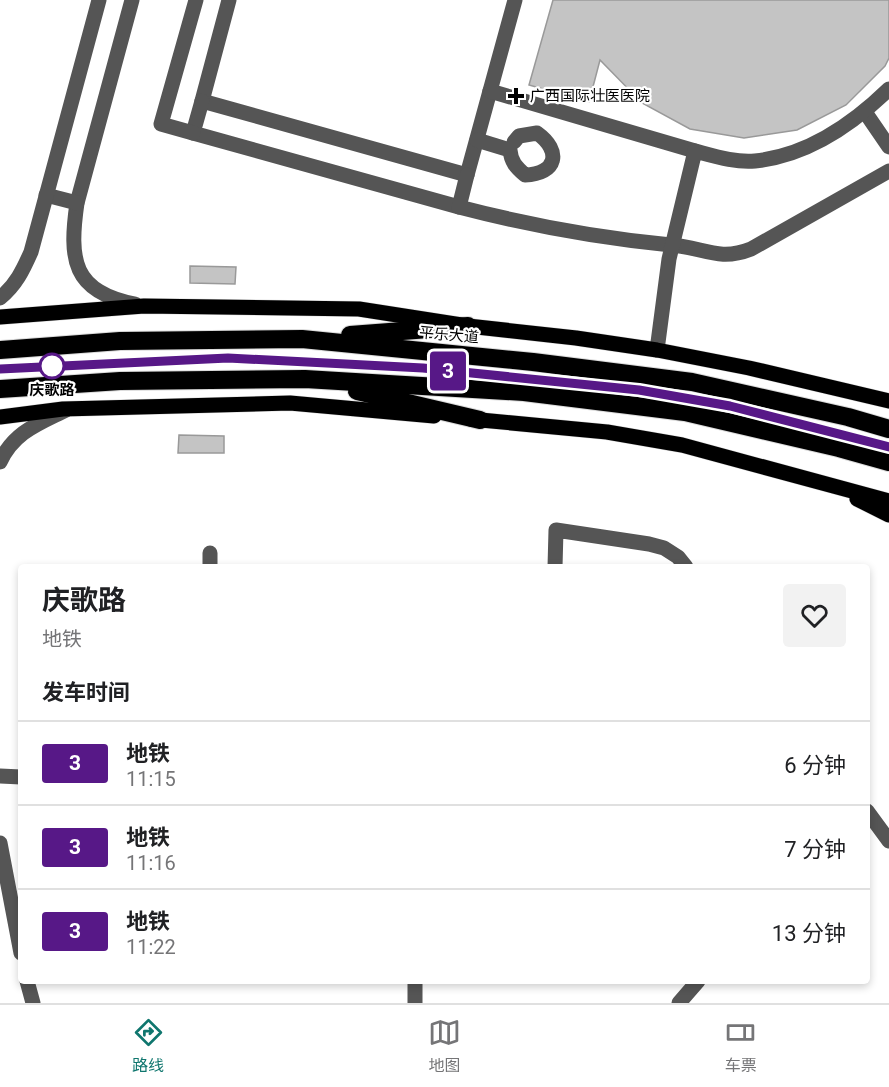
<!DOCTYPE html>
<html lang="zh">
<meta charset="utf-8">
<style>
body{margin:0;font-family:Roboto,"Noto Sans SC",sans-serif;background:#f2f2f2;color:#202124;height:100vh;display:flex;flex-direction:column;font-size:22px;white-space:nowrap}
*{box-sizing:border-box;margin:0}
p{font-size:20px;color:#757577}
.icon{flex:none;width:33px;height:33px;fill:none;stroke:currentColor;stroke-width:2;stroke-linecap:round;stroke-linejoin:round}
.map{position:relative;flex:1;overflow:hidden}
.panel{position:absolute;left:18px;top:564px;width:852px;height:420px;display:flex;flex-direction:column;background:#fff;border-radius:6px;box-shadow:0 3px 9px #0003}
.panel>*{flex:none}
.badge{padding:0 12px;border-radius:4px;font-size:21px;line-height:39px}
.map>.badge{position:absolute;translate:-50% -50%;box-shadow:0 0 0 3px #fff}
h2{padding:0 24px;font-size:22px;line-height:54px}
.round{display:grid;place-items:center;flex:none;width:63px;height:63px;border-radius:6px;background:#f2f2f2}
.head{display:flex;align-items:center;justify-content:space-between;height:102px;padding:0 24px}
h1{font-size:28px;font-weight:700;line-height:45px}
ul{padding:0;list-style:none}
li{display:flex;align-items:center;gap:18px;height:84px;padding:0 24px;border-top:2px solid #e0e0e0}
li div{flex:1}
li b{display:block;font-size:22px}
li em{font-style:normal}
li .badge{min-width:66px;font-weight:700;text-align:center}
.menu{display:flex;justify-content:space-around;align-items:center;height:84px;border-top:2px solid #e0e0e0;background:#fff;font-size:16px;color:#757577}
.menu a{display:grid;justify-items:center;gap:3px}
.menu .on{color:#0f766e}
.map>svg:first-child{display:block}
.building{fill:#c4c4c4;stroke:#999;stroke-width:1.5}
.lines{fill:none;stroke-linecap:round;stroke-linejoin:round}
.major-casing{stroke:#dbdbdb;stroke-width:16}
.highway-casing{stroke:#dbdbdb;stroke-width:20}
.minor{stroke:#555;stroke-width:15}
.major{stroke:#000;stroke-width:15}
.highway{stroke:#000;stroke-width:18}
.line-casing{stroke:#fff;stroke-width:14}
.line{stroke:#571887;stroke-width:9}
.poi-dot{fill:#000;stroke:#fff;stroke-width:2}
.stop-dot{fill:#fff;stroke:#571887;stroke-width:3}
.labels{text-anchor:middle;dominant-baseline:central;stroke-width:4.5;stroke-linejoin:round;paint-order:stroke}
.poi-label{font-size:15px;fill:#000;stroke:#fff;text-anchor:start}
.street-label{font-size:15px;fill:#000;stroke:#fff}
.stop-label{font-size:15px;font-weight:bold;fill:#000;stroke:#fff}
</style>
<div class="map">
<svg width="889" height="1003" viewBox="0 0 889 1003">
<rect width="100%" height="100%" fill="#fff"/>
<g class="building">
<polygon points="553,0 889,0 889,58 885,66 846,105 797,130 744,138 690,129 642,103 600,60 589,102 529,85"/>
<polygon points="190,266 236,267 235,284 190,283"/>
<polygon points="179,435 224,436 224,453 178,453"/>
</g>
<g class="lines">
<defs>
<g id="major">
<polyline points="0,317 144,306 359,309 468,326 576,338 657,350 749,368 889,401"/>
<polyline points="0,417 63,409 290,403 434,416"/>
<polyline points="470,419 607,432 682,445 889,501"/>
<polyline points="857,499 889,515"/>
</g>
<g id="highway">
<polyline points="350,335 468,326"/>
<polyline points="0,350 120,341 302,339 533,362 692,382 848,417 889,429"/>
<polyline points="0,389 120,381 305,379 524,392 685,412 839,448 889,462"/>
<polyline points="357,391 480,420"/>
</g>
</defs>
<use href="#major" class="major-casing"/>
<use href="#highway" class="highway-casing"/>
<g class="minor">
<path d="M132 0 77 203C69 259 72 292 135 304"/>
<polyline points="229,0 202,101 467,175 490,91"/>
<polyline points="515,0 490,91 695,151"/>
<polyline points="202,101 193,133 459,207"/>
<polyline points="865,112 889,147"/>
<polyline points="193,133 161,124 196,0"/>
<path d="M477 140 510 150C511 162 516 167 525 175 557 174 562 151 537 133L519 136 514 142"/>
<path d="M467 175 459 207C528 225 599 238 671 245 703 247 718 262 751 249L889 171"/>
<polyline points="46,195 77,203"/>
<path d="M0 298C16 285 23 270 31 252L99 0"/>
<path d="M657 350 669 259 695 151C714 156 736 163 755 161 807 156 853 124 889 89"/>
<path d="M0 462C14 432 38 424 66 410"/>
<polyline points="210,567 210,553"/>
<polyline points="555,567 556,530 649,544 664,548 678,557 686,567"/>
<polyline points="0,776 21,777"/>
<polyline points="867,811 889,841"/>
<polyline points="0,843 21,953"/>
<polyline points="27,981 33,1003"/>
<polyline points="415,981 415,1003"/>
<polyline points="679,1003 698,981"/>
</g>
<use href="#major" class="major"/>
<use href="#highway" class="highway"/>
</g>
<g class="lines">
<defs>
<polyline id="line" points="0,369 228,358 423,368 639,390 730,406 889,447"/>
</defs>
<use href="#line" class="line-casing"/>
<use href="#line" class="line"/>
</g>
<path class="poi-dot" d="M513 87h6v6h6v6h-6v6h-6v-6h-6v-6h6z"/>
<circle class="stop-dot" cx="52" cy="366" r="12"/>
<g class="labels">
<g class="poi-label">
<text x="530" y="96">广西国际壮医医院</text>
</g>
<g class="street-label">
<text transform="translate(449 335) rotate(5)">平乐大道</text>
</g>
<g class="stop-label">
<text x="52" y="390">庆歌路</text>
</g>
</g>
</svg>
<b class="badge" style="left:448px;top:371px;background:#571887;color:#fff">3</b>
<section class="panel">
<div class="head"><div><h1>庆歌路</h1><p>地铁</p></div><a class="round"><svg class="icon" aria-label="heart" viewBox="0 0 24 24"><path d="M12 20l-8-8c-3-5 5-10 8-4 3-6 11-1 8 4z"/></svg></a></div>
<h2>发车时间</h2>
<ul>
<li><span class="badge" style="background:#571887;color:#fff">3</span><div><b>地铁</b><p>11:15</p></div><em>6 分钟</em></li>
<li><span class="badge" style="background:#571887;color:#fff">3</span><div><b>地铁</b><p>11:16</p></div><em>7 分钟</em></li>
<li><span class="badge" style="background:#571887;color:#fff">3</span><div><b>地铁</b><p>11:22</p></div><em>13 分钟</em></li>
</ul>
</section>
</div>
<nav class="menu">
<a class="on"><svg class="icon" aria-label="directions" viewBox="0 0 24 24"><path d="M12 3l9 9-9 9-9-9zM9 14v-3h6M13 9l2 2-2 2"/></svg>路线</a>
<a><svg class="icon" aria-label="map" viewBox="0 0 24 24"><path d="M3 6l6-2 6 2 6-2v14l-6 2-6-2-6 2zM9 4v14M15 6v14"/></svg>地图</a>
<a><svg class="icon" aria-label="tickets" viewBox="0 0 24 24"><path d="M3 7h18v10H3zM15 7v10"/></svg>车票</a>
</nav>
